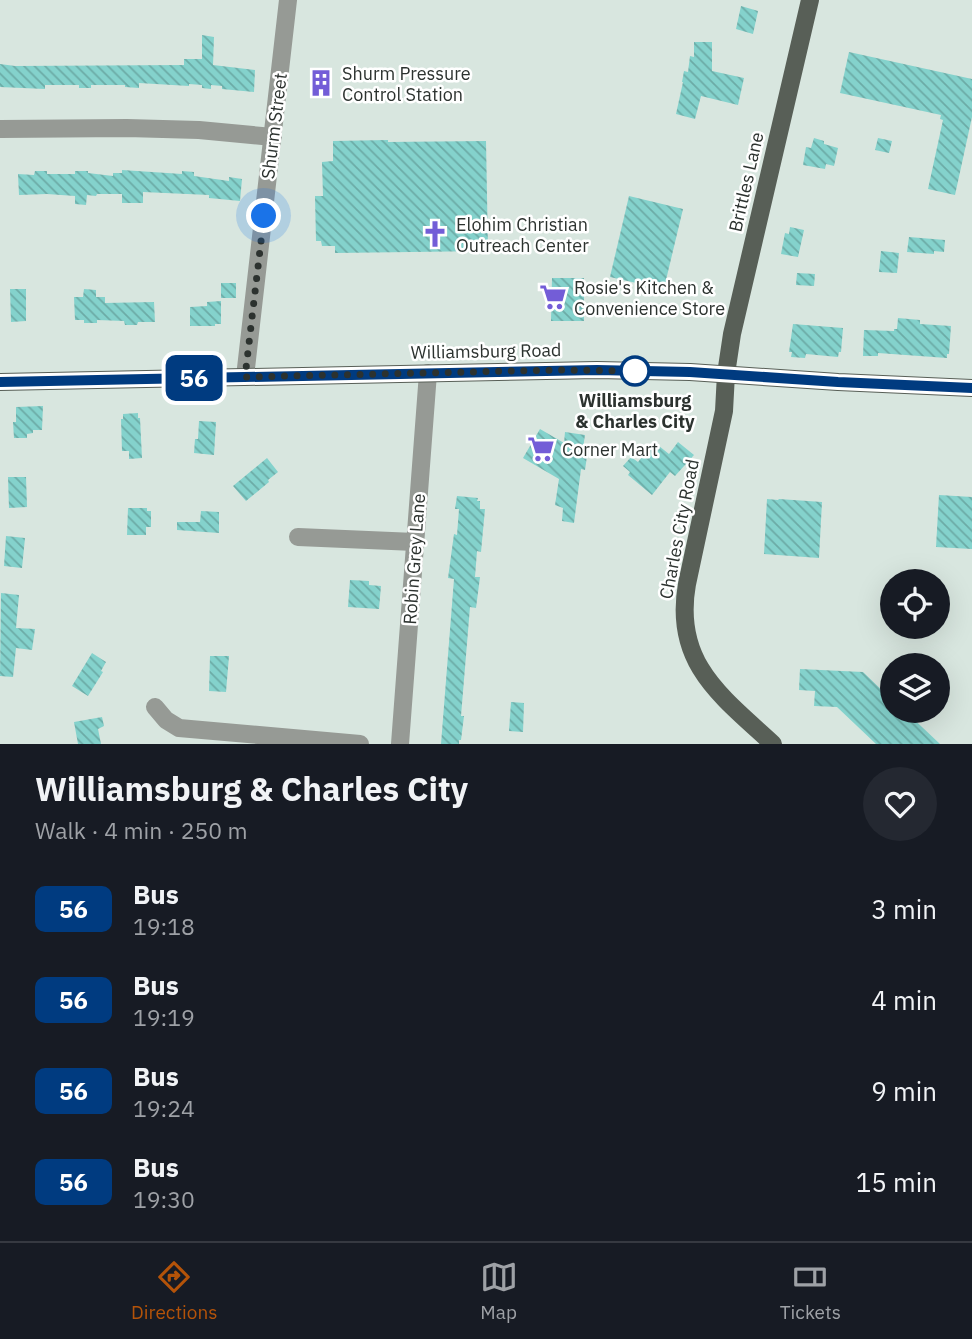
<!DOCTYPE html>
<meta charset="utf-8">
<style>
body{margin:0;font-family:"IBM Plex Sans",sans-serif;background:#242831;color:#f1f3f6;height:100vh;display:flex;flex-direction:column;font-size:26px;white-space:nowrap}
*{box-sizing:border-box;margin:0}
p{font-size:23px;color:#9ea1a6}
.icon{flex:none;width:38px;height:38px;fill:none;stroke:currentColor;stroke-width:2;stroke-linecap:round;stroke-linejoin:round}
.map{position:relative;height:744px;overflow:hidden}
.drawer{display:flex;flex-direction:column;background:#171b24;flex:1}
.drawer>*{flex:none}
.badge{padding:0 14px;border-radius:10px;font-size:24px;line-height:46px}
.buttons{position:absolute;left:880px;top:569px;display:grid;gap:14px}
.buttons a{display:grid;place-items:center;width:70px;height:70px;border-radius:50%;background:#171b24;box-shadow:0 7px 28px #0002;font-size:35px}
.you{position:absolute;width:35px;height:35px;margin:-18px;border:5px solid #fff;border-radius:50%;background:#1a73e8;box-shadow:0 0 0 10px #1a73e833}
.map>.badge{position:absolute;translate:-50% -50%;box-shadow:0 0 0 4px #fff}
.round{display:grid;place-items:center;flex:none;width:74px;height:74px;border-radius:37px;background:#242831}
.head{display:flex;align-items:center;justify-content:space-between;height:119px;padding:0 35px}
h1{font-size:33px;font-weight:700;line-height:52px}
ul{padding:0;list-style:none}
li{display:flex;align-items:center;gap:21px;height:91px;padding:0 35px}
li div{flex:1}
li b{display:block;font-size:26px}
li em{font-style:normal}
li .badge{min-width:77px;font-weight:700;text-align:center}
.dock{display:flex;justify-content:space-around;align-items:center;height:98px;border-top:2px solid #363941;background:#171b24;font-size:19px;color:#9ea1a6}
.dock a{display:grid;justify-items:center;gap:4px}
.dock .active{color:#b45309}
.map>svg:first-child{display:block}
.building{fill:url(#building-back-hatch)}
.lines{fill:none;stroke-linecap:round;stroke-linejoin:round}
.minor{stroke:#969a95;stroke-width:18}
.major{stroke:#585f57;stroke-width:18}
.line-casing{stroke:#fff;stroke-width:16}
.line{stroke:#003b80;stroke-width:10}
.walk{stroke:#2c322f;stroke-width:7;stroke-dasharray:0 12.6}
.stop-dot{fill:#fff;stroke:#003b80;stroke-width:3.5}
.labels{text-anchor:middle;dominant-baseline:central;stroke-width:5;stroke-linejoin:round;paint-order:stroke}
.poi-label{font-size:18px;fill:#2c322f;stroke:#fff;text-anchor:start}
.street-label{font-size:18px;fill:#2c322f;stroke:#fff}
.stop-label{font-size:18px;font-weight:bold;fill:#2c322f;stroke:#fff}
</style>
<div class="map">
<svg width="972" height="744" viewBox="0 0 972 744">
<defs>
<pattern id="building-back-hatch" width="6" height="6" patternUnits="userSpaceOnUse" patternTransform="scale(1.75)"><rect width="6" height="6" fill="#84d2cc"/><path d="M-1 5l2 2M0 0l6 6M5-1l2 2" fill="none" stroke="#6caba6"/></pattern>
</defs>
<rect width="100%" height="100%" fill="#d8e6df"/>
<g class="building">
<polygon points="741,6 758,11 753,34 736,29"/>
<polygon points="202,35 214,37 213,65 255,70 254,92 222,89 222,86 211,85 211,89 202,88 202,85 189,84 189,86 139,83 139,88 125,87 125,85 91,85 91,88 79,88 79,85 45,85 45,89 0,87 0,64 15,66 184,65 184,59 202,59"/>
<polygon points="694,42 712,42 712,71 744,78 738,105 701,96 695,119 676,114 683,82 682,82 684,71 688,72 690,56 694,57"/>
<polygon points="849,52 972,79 972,117 955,195 928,189 943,120 940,119 941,115 840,93"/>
<rect x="313" y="77" width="16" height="12"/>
<polygon points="814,138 824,141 824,144 838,148 834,166 826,164 825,169 803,165 806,147 811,148"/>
<polygon points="878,138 892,141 889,153 875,150"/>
<polygon points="388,140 388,142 486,141 488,251 335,253 335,246 322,246 321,241 316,241 315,196 323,196 322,162 333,161 333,141"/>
<polygon points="122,170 182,174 182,171 194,172 194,176 229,181 229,177 242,179 240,201 209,198 209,195 143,192 143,203 122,203 122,194 97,194 96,196 87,195 86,205 75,204 75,196 47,194 19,195 18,174 34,175 35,171 47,171 47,174 75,174 75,171 88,171 88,173 113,176 113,173 122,173"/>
<polygon points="629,196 683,209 666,280 670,281 667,295 654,292 654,287 610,277"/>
<polygon points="790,227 804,230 798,257 781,254 785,233 789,234"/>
<polygon points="909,237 945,240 944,252 934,251 934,254 907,252"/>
<polygon points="881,251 899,253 897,273 879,272"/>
<polygon points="797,273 815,274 814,286 796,285"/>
<polygon points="552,278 584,278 584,321 551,321"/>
<rect x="221" y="283" width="15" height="15"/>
<polygon points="10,289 26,289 26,321 11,322"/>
<polygon points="84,289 96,290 96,297 105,297 105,303 154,302 155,322 138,322 137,325 125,325 124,321 97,320 97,323 84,323 84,320 75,320 74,297 83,297"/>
<polygon points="221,301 221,324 215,324 215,326 190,326 190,307 207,306 207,302"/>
<polygon points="898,318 920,320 920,324 951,326 949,354 947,354 947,358 878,353 878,356 863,356 864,330 894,331 894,329 897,329"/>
<polygon points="793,324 843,328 841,352 839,352 838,357 806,354 805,358 791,357 792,352 789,352"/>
<polygon points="43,406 42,430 33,430 33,433 27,434 27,438 14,438 13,422 16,422 16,407"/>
<polygon points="138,413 138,418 140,418 142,458 129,459 129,451 122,451 121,419 123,419 123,414"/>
<polygon points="199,421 216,422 214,455 194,453 195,439 198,439"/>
<polygon points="540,429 564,443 565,432 585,435 582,455 587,456 585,470 581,469 574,523 562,521 563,508 555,505 559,479 523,458"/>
<polygon points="654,442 669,454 678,442 694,455 675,476 670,472 652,495 628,475 630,472 623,466 631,457 638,462"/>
<polygon points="267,458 278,472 268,480 269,482 246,501 233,486"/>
<polygon points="8,477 26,477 27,507 9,508"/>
<polygon points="939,495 972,497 972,549 936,547"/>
<polygon points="457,496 478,498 477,501 480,501 480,509 485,509 481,552 477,551 475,577 480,577 476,608 470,607 461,716 464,716 461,740 459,740 459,744 441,744 454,579 448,578 454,534 457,535 459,509 455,509"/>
<polygon points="767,499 778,500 779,499 822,502 819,558 764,554"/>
<polygon points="128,508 147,508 147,511 151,511 151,527 146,527 146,535 127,535"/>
<polygon points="201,511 219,512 219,533 177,530 177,522 200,522"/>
<polygon points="6,536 25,538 22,568 4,566"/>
<polygon points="350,580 369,581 369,585 381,586 379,609 348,607"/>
<polygon points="1,593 19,595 16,628 35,629 32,650 16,648 13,677 0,676"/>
<polygon points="92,653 106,662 101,671 103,672 88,696 72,686"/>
<polygon points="210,656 229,656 226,692 209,691"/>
<polygon points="800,669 863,672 892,700 892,710 904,710 940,744 876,744 837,707 814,706 815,691 799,690"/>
<polygon points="511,702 524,703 523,732 509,731"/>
<polygon points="102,717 104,726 98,729 101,744 78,744 74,722"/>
</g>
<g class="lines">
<g class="minor">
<polyline points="0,129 127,128 199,130 273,137"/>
<polyline points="245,377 288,0"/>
<polyline points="298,537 415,542"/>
<polyline points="155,707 166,720 179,728 360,744"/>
<polyline points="400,744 428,373"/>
</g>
<g class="major">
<polyline points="0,382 597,370 690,372 838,382 972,388"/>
<path d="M773 744C721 696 673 663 687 584L724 411 726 374 732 334 810 0"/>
</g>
</g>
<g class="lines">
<defs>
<polyline id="line" points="0,382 597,370 690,372 838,382 972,388"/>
</defs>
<use href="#line" class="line-casing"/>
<use href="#line" class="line"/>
<polyline class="walk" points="264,216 245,377 558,370 635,371"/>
</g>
<defs>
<symbol id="building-bare" viewBox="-9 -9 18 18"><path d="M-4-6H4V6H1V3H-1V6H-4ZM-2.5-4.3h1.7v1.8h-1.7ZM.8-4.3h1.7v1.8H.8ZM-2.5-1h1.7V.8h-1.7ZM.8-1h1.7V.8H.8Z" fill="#735dd7" stroke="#fff" stroke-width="2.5" paint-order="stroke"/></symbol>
<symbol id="church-bare" viewBox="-9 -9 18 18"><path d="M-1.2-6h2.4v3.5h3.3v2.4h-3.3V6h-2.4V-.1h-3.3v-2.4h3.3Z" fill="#735dd7" stroke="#fff" stroke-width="2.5" paint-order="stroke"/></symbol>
<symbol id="supermarket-bare" viewBox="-9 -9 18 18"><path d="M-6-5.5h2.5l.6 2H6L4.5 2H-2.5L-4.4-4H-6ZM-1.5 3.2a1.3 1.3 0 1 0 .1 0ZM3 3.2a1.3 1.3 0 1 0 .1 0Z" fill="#735dd7" stroke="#fff" stroke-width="2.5" paint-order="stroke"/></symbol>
</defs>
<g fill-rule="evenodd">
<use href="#building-bare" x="302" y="64" width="38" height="38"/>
<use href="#church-bare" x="416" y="215" width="38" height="38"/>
<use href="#supermarket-bare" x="534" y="278" width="38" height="38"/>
<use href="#supermarket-bare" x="522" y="430" width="38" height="38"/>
</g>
<circle class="stop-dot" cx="635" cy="371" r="14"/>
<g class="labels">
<g class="poi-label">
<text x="342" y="73">Shurm Pressure<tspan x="342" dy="21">Control Station</tspan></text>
<text x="456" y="224">Elohim Christian<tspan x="456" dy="21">Outreach Center</tspan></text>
<text x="574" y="287">Rosie's Kitchen &amp;<tspan x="574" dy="21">Convenience Store</tspan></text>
<text x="562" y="449">Corner Mart</text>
</g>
<g class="street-label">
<text transform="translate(274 126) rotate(-83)">Shurm Street</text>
<text transform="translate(746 182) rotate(-77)">Brittles Lane</text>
<text transform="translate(486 351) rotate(-1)">Williamsburg Road</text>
<text transform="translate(679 529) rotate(-79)">Charles City Road</text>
<text transform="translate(414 559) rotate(-86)">Robin Grey Lane</text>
</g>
<g class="stop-label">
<text x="635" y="400">Williamsburg<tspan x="635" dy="21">&amp; Charles City</tspan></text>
</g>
</g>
</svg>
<div class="buttons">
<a><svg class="icon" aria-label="locate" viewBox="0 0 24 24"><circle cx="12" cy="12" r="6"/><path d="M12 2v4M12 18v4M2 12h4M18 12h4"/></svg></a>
<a><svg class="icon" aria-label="layers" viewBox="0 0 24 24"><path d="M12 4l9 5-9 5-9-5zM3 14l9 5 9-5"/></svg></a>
</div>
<div class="you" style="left:264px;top:216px"></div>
<b class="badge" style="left:194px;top:378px;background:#003b80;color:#fff">56</b>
</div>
<section class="drawer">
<div class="head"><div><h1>Williamsburg &amp; Charles City</h1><p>Walk · 4 min · 250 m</p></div><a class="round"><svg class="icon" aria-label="heart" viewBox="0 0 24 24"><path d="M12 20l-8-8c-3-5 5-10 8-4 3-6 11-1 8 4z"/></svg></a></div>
<ul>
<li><span class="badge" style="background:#003b80;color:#fff">56</span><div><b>Bus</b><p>19:18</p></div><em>3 min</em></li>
<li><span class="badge" style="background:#003b80;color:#fff">56</span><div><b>Bus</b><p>19:19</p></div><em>4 min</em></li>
<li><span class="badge" style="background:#003b80;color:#fff">56</span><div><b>Bus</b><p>19:24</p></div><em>9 min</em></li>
<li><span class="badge" style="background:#003b80;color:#fff">56</span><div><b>Bus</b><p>19:30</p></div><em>15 min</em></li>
</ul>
</section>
<nav class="dock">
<a class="active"><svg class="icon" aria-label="directions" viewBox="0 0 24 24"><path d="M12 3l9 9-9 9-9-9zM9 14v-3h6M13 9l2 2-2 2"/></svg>Directions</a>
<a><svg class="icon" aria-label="map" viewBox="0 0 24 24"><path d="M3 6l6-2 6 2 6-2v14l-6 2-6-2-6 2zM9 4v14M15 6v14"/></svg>Map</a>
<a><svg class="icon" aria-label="tickets" viewBox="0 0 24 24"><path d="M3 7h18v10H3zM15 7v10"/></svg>Tickets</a>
</nav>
